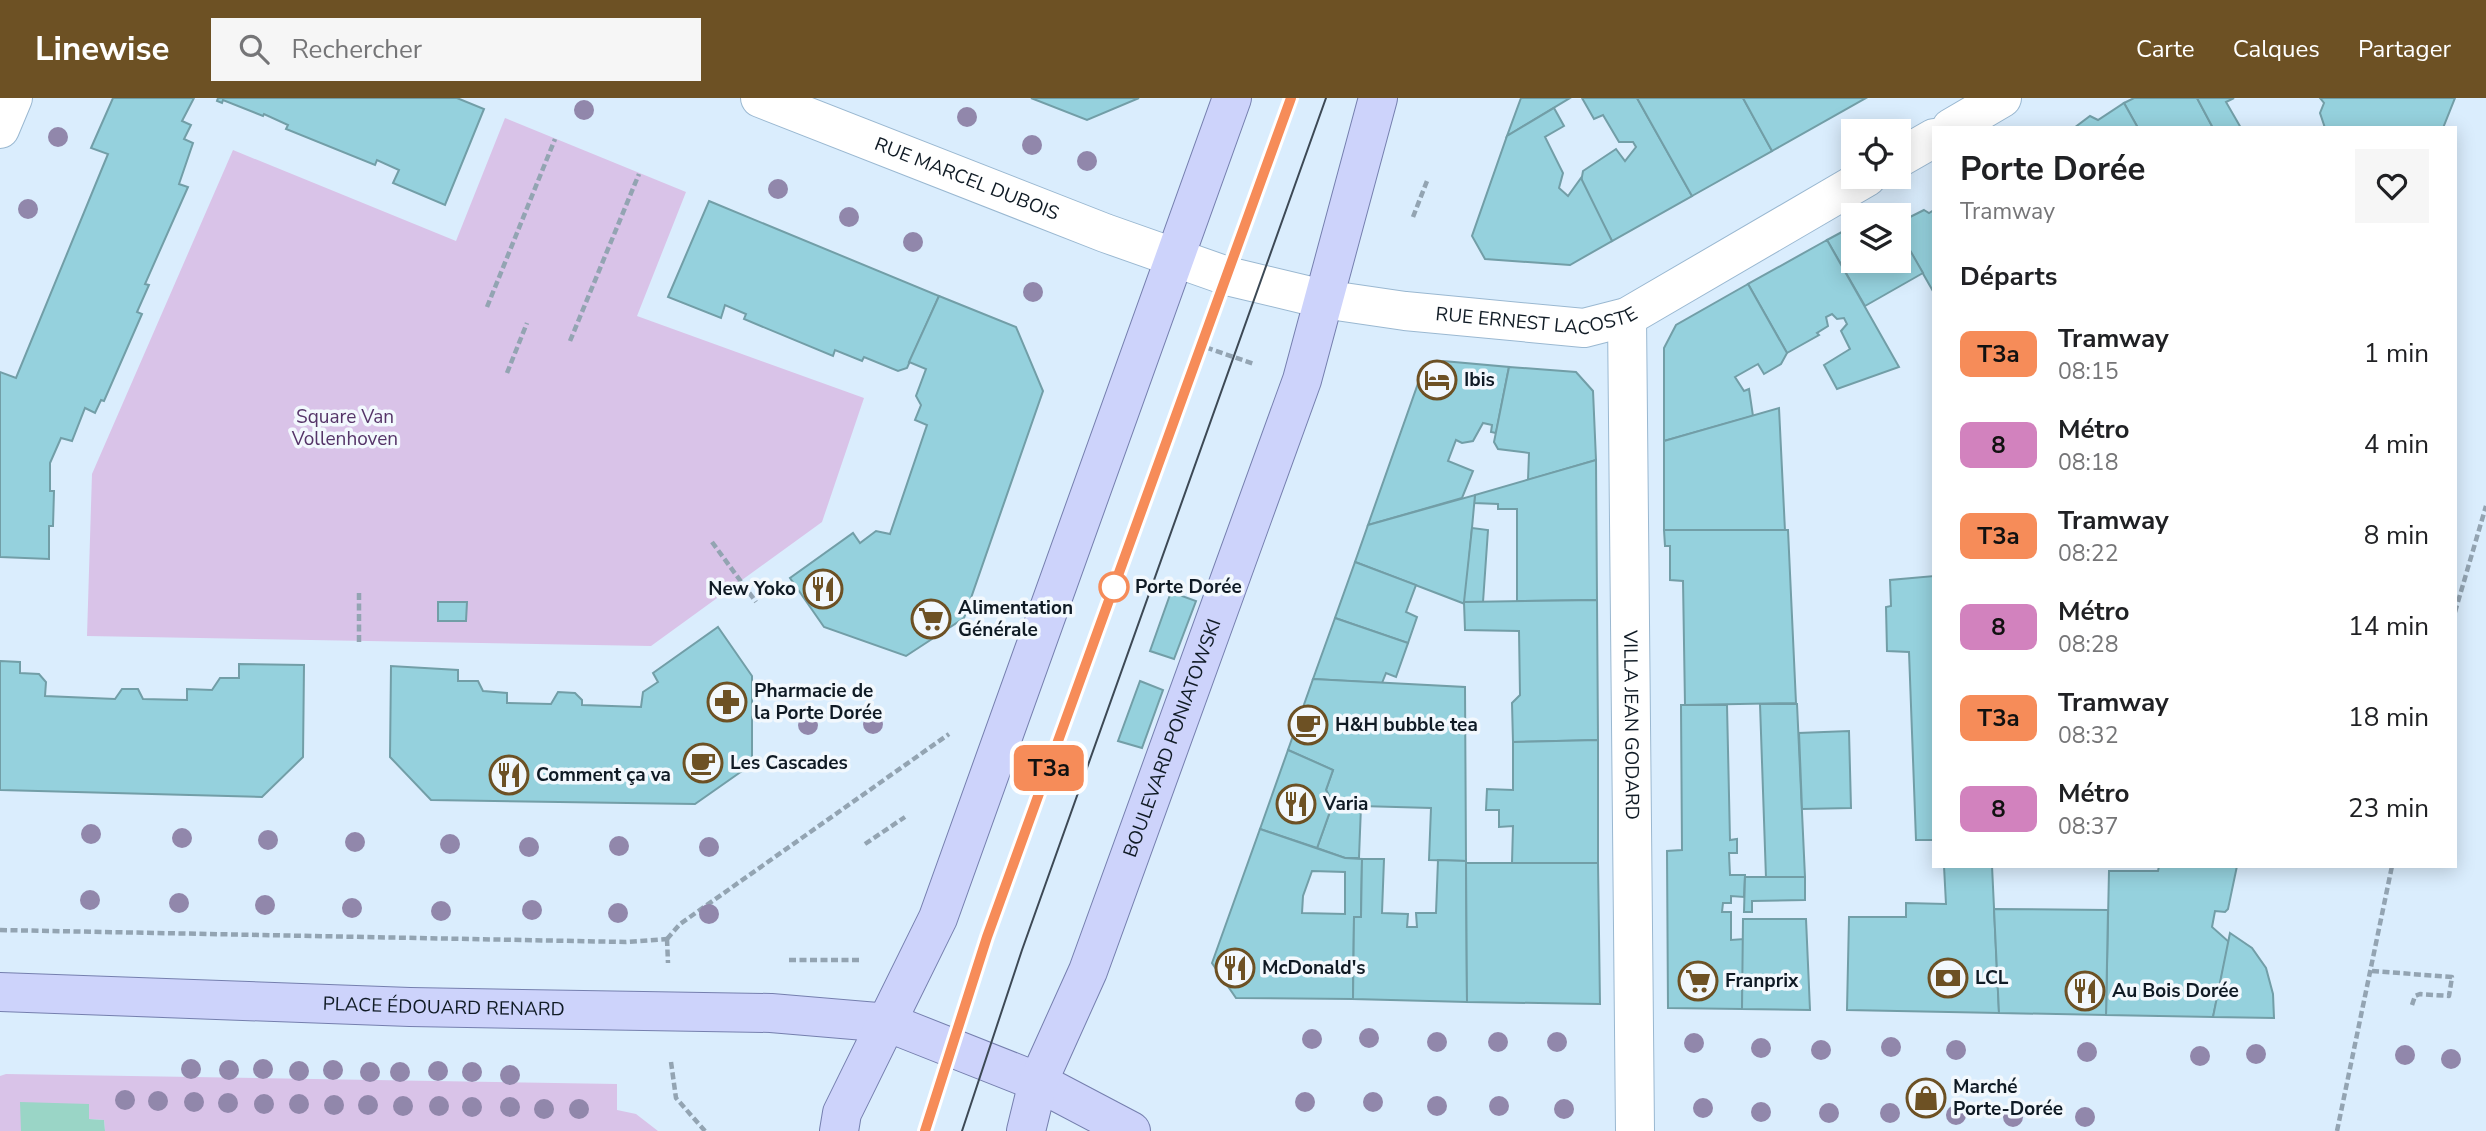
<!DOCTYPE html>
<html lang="fr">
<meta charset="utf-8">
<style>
body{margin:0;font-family:"Nunito Sans",sans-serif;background:#f6f6f6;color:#202124;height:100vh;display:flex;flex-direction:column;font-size:26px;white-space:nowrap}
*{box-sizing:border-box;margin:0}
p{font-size:23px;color:#757577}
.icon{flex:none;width:38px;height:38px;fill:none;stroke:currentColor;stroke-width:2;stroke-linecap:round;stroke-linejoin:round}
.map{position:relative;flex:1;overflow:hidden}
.details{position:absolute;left:1932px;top:28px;width:525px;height:742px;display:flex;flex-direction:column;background:#fff;border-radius:0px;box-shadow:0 4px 18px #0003}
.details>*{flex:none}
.badge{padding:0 14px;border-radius:10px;font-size:24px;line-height:46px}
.tools{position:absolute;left:1841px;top:21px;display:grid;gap:14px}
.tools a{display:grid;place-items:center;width:70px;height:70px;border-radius:0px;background:#fff;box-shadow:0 4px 18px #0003;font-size:35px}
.map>.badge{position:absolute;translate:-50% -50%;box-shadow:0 0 0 4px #fff}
h2{padding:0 28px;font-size:26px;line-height:63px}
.round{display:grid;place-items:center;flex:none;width:74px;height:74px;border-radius:0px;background:#f6f6f6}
.headline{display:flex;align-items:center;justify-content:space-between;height:119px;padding:0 28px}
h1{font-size:33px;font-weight:700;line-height:52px}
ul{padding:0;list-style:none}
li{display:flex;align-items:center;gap:21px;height:91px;padding:0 28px}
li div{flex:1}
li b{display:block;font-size:26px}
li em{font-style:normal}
li .badge{min-width:77px;font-weight:700;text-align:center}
header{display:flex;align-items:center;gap:42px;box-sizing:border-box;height:98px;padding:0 35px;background:#6d5124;color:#fff}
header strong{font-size:33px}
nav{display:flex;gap:38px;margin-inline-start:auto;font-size:24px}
.search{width:490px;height:63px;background:#f6f6f6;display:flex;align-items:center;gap:18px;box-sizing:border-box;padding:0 24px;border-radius:0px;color:#757577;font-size:26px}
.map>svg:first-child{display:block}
.green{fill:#d9c3e8}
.water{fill:#9ad5c6}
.building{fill:#95d1dd;stroke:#729ea7;stroke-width:2;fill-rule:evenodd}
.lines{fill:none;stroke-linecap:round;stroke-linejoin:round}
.minor-casing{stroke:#9ab8d1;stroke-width:40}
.major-casing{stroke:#757fae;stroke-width:40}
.path{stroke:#93a4b2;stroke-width:4.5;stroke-dasharray:7 3.5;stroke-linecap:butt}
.minor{stroke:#fff;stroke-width:38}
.major{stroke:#cdd3fb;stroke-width:38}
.tram{stroke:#3d4955;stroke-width:2}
.tree{fill:#9187ab}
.line-casing{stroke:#fff;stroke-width:16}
.line{stroke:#f68c59;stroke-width:10}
.stop-dot{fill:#fff;stroke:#f68c59;stroke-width:3.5}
.labels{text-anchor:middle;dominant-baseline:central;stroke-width:7;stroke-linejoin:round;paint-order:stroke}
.street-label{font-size:19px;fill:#101b25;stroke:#f2f8fd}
.poi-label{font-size:19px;font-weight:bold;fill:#101b25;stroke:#f2f8fd;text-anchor:start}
.park-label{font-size:19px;fill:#553468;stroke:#f2f8fd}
.stop-label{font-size:19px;font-weight:bold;fill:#101b25;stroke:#f2f8fd;text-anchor:start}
</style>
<header>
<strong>Linewise</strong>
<div class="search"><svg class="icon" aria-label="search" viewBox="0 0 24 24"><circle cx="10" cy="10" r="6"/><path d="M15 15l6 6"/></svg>Rechercher</div>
<nav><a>Carte</a><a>Calques</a><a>Partager</a></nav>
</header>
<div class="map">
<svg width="2486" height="1033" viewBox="0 0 2486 1033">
<rect width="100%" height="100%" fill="#daedfd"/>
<g class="green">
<polygon points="505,20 686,94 637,218 864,300 822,424 651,548 87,538 92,376 233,52 456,143"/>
<polygon points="6,976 617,986 617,1012 636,1016 658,1033 105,1033 104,1022 89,1021 89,1006 21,1020 21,1033 0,1033 0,978"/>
</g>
<polygon class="water" points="20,1004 89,1006 89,1021 104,1022 105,1033 21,1033"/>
<g class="building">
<polygon points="113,0 194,0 182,23 191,27 184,41 193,45 179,86 188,89 145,186 149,187 137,214 142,216 104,303 101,302 95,315 85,310 72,343 61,340 50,365 50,393 54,393 53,428 49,428 49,461 0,459 0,274 16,280 108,56 91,50"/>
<polygon points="218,0 457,0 484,11 445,107 393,85 399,72 377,62 375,67 286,31 288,27 264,16 263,18 223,2 222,5 217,3"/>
<polygon points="1031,0 1139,0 1087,22"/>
<polygon points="1521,0 1570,0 1507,38"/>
<polygon points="1582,0 1637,0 1692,98 1612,143 1581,84 1583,73 1616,51 1625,63 1636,49 1633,44 1619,44 1603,17 1594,21"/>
<polygon points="1637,0 1743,0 1772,53 1692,98"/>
<polygon points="1743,0 1866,0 1772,53"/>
<polygon points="2134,0 2197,0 2213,30 2138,30 2124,5"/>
<polygon points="2197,0 2234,0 2226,4 2241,30 2213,30"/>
<polygon points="2320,0 2455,0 2443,30 2325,30 2320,15 2324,5"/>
<polygon points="2124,5 2138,30 2074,30 2090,18 2098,22"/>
<polygon points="1554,10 1564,28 1545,39 1563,75 1559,90 1568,98 1581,80 1612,143 1570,167 1485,161 1472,138 1507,38"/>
<polygon points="709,103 939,198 907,270 898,273 864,259 862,263 835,252 833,258 744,221 746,216 725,207 721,220 668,199"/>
<polygon points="1924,112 1929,115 1934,112 1934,195 1901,137 1904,122"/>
<polygon points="1853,128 1853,163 1899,163 1899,133 1923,175 1865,208 1827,142"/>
<polygon points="1827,142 1899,269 1837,291 1824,267 1850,251 1841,233 1847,226 1844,220 1837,221 1832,216 1826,219 1828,228 1817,235 1819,237 1787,255 1748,186"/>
<polygon points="1748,186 1787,255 1781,266 1764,276 1758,266 1735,279 1744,293 1749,291 1753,318 1664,343 1664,250 1676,227"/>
<polygon points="939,198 1016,229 1043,293 964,520 906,558 824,529 790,480 853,435 860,445 876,433 890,436 927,327 915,322 921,307 916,298 926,271 909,264"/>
<polygon points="1443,263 1509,269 1496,335 1491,334 1492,327 1483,325 1473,343 1462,345 1456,342 1448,363 1473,373 1462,400 1368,427 1421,277"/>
<polygon points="1509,269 1576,274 1593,293 1596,362 1528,382 1529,355 1498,351 1494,344"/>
<polygon points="1779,310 1785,433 1664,432 1664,343"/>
<polygon points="1596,362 1597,502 1517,503 1517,411 1498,411 1498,406 1474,405 1475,397"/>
<polygon points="1475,397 1465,506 1355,464 1368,427"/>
<polygon points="1472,430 1488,432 1483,504 1464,504"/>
<polygon points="1664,432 1788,432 1796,605 1685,607 1683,483 1670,482 1670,448 1665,448"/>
<polygon points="1355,464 1416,487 1406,514 1417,519 1408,545 1335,520"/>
<polygon points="1934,478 1934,742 1916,742 1909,554 1887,553 1886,509 1891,508 1890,482"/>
<polygon points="1171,494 1196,503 1174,561 1150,553"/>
<polygon points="1597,502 1598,642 1513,644 1512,605 1520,597 1519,533 1465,532 1464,504"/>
<polygon points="438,504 467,504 466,523 438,523"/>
<polygon points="1335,520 1408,545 1396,579 1386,575 1382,585 1313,581"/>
<polygon points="718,529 752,578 752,666 695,706 431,702 390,659 391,568 458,572 458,583 478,583 483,593 507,595 507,605 551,606 558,594 575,595 582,602 582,607 641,609 643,594 658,584 653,575"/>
<polygon points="0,563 20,564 20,575 39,576 46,584 45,598 115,601 122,591 138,591 143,601 187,602 187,591 212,592 220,580 239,580 239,566 304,567 303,659 262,699 0,692"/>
<polygon points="1313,581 1465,589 1466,763 1429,762 1431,710 1361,708 1359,760 1345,760 1317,750 1333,705 1326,692 1333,672 1288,652"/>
<polygon points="1140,583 1163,592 1142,650 1118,643"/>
<polygon points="1760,606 1797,606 1805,779 1766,780"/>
<polygon points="1681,607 1727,607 1730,742 1737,741 1737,755 1729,755 1730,777 1745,777 1744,799 1731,798 1731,805 1723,805 1722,814 1731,814 1731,842 1744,841 1742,911 1668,910 1667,753 1682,752"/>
<polygon points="1849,633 1851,710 1802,711 1799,635"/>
<polygon points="1598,642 1598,765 1512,765 1513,728 1499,729 1499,712 1486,712 1487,691 1513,692 1513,644"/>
<polygon points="1288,652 1333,672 1326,692 1333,705 1317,750 1260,731"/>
<path d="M1260 731 1345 760 1362 761 1361 819H1354L1353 901 1236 900 1212 865ZM1312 773 1345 774V816L1302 815 1303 798Z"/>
<polygon points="1362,761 1384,761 1382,815 1408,816 1407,829 1417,829 1416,815 1436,815 1438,762 1466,763 1467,904 1353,901 1354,819 1361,819"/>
<polygon points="1466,765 1598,765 1600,906 1467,904"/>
<polygon points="1944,768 1992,768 1999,915 1847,912 1849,819 1906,819 1906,805 1946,806"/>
<polygon points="2159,768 2237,768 2228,811 2225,814 2215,813 2212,829 2229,844 2213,919 2106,917 2109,773 2158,773"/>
<polygon points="1745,779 1805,779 1805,802 1752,803 1752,814 1744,814"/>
<polygon points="1994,811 2108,812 2106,917 1999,915"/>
<polygon points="1743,821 1806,821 1810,912 1742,911"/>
<polygon points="2230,835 2252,850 2266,870 2273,896 2274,920 2213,919"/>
</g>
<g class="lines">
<defs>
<g id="minor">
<path id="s1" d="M760 0 1105 135 1227 178 1323 201 1405 213 1584 230 1627 219 1867 79"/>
<polyline points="1951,30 2002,0"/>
<polyline points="0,31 13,0"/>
<polyline points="1899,60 1934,40"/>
<path id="s2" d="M1627 219 1635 1033"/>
</g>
<g id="major">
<path id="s3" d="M0 894 410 909 771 915 889 925 1038 984 1131 1033"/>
<polyline points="839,1033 842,1015 938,820 1232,0"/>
<path id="s4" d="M1026 1033 1038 984 1088 873 1302 282 1378 0"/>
</g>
</defs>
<use href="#minor" class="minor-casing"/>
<use href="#major" class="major-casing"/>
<g class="path">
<polyline points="1413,119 1427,83"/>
<polyline points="487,209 555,41"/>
<polyline points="570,243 639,76"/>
<polyline points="1196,246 1254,266"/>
<polyline points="507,275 527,225"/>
<polyline points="712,444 756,504"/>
<polyline points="2455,514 2486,408"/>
<polyline points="359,544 359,492"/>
<polyline points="865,746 905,719"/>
<polyline points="0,832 626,844 667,841"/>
<polyline points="667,841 680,826 949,636"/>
<polyline points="667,841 668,865"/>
<polyline points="789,862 860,862"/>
<polyline points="2372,873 2452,879 2449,898 2420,896 2415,898 2412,907"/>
<polyline points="671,964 676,1000 705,1033"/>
<polyline points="2337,1033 2392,768"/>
</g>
<use href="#minor" class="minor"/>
<use href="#major" class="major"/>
<g class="tram">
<polyline points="925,1033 987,839 1291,0"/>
<polyline points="962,1033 1022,852 1326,0"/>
</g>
</g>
<g class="tree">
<circle cx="584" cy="12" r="10"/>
<circle cx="967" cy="19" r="10"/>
<circle cx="58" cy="39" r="10"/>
<circle cx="1032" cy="47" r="10"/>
<circle cx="1087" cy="63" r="10"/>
<circle cx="778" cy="91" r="10"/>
<circle cx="28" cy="111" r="10"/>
<circle cx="849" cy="119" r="10"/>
<circle cx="913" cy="144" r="10"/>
<circle cx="1033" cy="194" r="10"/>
<circle cx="873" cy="626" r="10"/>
<circle cx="808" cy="627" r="10"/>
<circle cx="91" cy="736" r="10"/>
<circle cx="182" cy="740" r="10"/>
<circle cx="268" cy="742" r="10"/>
<circle cx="355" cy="744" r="10"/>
<circle cx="450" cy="746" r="10"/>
<circle cx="619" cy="748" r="10"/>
<circle cx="529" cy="749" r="10"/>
<circle cx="709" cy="749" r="10"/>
<circle cx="90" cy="802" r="10"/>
<circle cx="179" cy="805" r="10"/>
<circle cx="265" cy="807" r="10"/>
<circle cx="352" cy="810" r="10"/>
<circle cx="532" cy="812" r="10"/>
<circle cx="441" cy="813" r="10"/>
<circle cx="618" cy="815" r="10"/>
<circle cx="709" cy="816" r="10"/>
<circle cx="1369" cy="940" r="10"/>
<circle cx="1312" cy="941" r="10"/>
<circle cx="1437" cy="944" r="10"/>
<circle cx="1498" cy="944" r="10"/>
<circle cx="1557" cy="944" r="10"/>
<circle cx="1694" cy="945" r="10"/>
<circle cx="1891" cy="949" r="10"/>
<circle cx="1761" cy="950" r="10"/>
<circle cx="1821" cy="952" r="10"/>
<circle cx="1956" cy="952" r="10"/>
<circle cx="2087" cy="954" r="10"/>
<circle cx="2256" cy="956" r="10"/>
<circle cx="2405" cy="957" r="10"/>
<circle cx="2200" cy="958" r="10"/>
<circle cx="2451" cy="961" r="10"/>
<circle cx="191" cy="971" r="10"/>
<circle cx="263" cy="971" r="10"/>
<circle cx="229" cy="972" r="10"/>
<circle cx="333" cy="972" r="10"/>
<circle cx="299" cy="973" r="10"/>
<circle cx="438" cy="973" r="10"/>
<circle cx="370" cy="974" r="10"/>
<circle cx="400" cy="974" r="10"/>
<circle cx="472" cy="974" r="10"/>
<circle cx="510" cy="977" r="10"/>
<circle cx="125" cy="1002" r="10"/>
<circle cx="158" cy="1003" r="10"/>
<circle cx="194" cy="1004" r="10"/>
<circle cx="1305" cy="1004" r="10"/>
<circle cx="1373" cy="1004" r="10"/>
<circle cx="228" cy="1005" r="10"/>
<circle cx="264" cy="1006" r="10"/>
<circle cx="299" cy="1006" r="10"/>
<circle cx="334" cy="1007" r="10"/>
<circle cx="368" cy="1007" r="10"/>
<circle cx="403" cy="1008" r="10"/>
<circle cx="439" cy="1008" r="10"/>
<circle cx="1437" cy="1008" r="10"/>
<circle cx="1499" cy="1008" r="10"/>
<circle cx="472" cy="1009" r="10"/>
<circle cx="510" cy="1009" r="10"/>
<circle cx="1703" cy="1010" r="10"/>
<circle cx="544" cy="1011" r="10"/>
<circle cx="579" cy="1011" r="10"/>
<circle cx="1564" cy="1011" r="10"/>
<circle cx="1761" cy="1014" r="10"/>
<circle cx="1829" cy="1015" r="10"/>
<circle cx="1890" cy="1015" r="10"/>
<circle cx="1956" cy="1017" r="10"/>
<circle cx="2013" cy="1019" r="10"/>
<circle cx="2085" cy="1019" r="10"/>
</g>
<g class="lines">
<defs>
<polyline id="line" points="925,1033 987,839 1291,0"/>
</defs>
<use href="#line" class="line-casing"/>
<use href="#line" class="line"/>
</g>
<defs>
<symbol id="hotel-ring" viewBox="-11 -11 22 22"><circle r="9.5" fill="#f2f8fd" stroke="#6d5124" stroke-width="1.5"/><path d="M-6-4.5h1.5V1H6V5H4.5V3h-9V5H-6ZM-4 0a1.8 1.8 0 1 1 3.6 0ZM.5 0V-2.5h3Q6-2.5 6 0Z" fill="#6d5124"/></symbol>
<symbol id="restaurant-ring" viewBox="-11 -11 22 22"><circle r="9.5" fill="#f2f8fd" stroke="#6d5124" stroke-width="1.5"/><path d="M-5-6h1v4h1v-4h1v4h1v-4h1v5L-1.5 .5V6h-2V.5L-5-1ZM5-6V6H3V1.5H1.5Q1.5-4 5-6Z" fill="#6d5124"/></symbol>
<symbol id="supermarket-ring" viewBox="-11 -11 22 22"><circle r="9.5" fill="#f2f8fd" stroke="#6d5124" stroke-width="1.5"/><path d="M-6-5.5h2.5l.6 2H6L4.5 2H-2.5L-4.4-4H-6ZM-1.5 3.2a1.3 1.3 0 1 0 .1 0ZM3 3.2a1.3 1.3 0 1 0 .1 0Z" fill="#6d5124"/></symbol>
<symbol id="pharmacy-ring" viewBox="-11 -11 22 22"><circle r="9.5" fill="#f2f8fd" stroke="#6d5124" stroke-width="1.5"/><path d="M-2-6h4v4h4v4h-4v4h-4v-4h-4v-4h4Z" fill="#6d5124"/></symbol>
<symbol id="cafe-ring" viewBox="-11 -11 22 22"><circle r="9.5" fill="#f2f8fd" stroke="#6d5124" stroke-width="1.5"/><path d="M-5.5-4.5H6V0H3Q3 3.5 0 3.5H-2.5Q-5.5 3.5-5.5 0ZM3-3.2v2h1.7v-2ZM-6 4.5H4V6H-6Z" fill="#6d5124"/></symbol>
<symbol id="bank-ring" viewBox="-11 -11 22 22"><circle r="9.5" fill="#f2f8fd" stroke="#6d5124" stroke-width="1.5"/><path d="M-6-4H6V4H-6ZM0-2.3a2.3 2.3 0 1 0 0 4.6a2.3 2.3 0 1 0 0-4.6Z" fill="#6d5124"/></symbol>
<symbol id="shop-ring" viewBox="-11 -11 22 22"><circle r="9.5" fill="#f2f8fd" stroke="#6d5124" stroke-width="1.5"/><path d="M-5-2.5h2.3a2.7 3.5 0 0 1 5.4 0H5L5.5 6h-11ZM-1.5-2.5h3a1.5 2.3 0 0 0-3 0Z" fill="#6d5124"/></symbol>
</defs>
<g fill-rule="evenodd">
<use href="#hotel-ring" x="1415" y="260" width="44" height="44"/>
<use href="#restaurant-ring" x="801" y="469" width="44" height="44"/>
<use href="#supermarket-ring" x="909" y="499" width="44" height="44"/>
<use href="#pharmacy-ring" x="705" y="582" width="44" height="44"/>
<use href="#cafe-ring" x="1286" y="605" width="44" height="44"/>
<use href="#cafe-ring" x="681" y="643" width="44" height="44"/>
<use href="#restaurant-ring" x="487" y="655" width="44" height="44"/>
<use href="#restaurant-ring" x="1274" y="684" width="44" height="44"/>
<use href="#restaurant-ring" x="1213" y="848" width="44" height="44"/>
<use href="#bank-ring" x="1926" y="858" width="44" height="44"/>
<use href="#supermarket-ring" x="1676" y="861" width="44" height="44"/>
<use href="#restaurant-ring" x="2063" y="871" width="44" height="44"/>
<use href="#shop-ring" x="1904" y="978" width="44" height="44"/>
</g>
<circle class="stop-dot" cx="1114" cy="489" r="14"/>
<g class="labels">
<g class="street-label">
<text stroke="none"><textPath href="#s1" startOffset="222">RUE MARCEL DUBOIS</textPath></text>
<text stroke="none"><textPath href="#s1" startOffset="814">RUE ERNEST LACOSTE</textPath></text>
<text stroke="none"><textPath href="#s2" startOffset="408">VILLA JEAN GODARD</textPath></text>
<text stroke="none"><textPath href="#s4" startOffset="420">BOULEVARD PONIATOWSKI</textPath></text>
<text stroke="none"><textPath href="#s3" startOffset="444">PLACE ÉDOUARD RENARD</textPath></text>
</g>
<g class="poi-label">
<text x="1464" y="282">Ibis</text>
<text x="796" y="491" text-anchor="end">New Yoko</text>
<text x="958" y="510">Alimentation<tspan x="958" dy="22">Générale</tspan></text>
<text x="754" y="593">Pharmacie de<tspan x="754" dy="22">la Porte Dorée</tspan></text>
<text x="1335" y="627">H&amp;H bubble tea</text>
<text x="730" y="665">Les Cascades</text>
<text x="536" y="677">Comment ça va</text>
<text x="1323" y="706">Varia</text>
<text x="1262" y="870">McDonald's</text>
<text x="1975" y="880">LCL</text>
<text x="1725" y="883">Franprix</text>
<text x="2112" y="893">Au Bois Dorée</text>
<text x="1953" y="989">Marché<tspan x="1953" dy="22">Porte-Dorée</tspan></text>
</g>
<g class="park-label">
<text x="345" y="319">Square Van<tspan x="345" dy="22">Vollenhoven</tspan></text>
</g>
<g class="stop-label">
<text x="1135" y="489">Porte Dorée</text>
</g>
</g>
</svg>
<div class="tools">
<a><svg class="icon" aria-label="locate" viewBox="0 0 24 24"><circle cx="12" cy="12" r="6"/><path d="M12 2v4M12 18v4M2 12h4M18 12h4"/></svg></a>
<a><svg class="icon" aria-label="layers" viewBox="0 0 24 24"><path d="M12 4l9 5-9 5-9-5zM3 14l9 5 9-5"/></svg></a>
</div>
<b class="badge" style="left:1049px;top:670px;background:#f68c59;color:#111">T3a</b>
<section class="details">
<div class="headline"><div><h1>Porte Dorée</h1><p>Tramway</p></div><a class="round"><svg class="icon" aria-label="heart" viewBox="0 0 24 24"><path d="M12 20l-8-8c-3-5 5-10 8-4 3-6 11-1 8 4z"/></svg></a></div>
<h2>Départs</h2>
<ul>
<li><span class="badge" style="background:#f68c59;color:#111">T3a</span><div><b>Tramway</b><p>08:15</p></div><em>1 min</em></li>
<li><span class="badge" style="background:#d282be;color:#111">8</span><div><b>Métro</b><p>08:18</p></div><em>4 min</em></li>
<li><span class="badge" style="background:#f68c59;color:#111">T3a</span><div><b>Tramway</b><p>08:22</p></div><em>8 min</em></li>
<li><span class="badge" style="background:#d282be;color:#111">8</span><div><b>Métro</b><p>08:28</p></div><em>14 min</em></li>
<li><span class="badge" style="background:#f68c59;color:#111">T3a</span><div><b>Tramway</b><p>08:32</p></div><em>18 min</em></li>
<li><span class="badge" style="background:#d282be;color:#111">8</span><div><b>Métro</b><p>08:37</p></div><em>23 min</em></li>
</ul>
</section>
</div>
